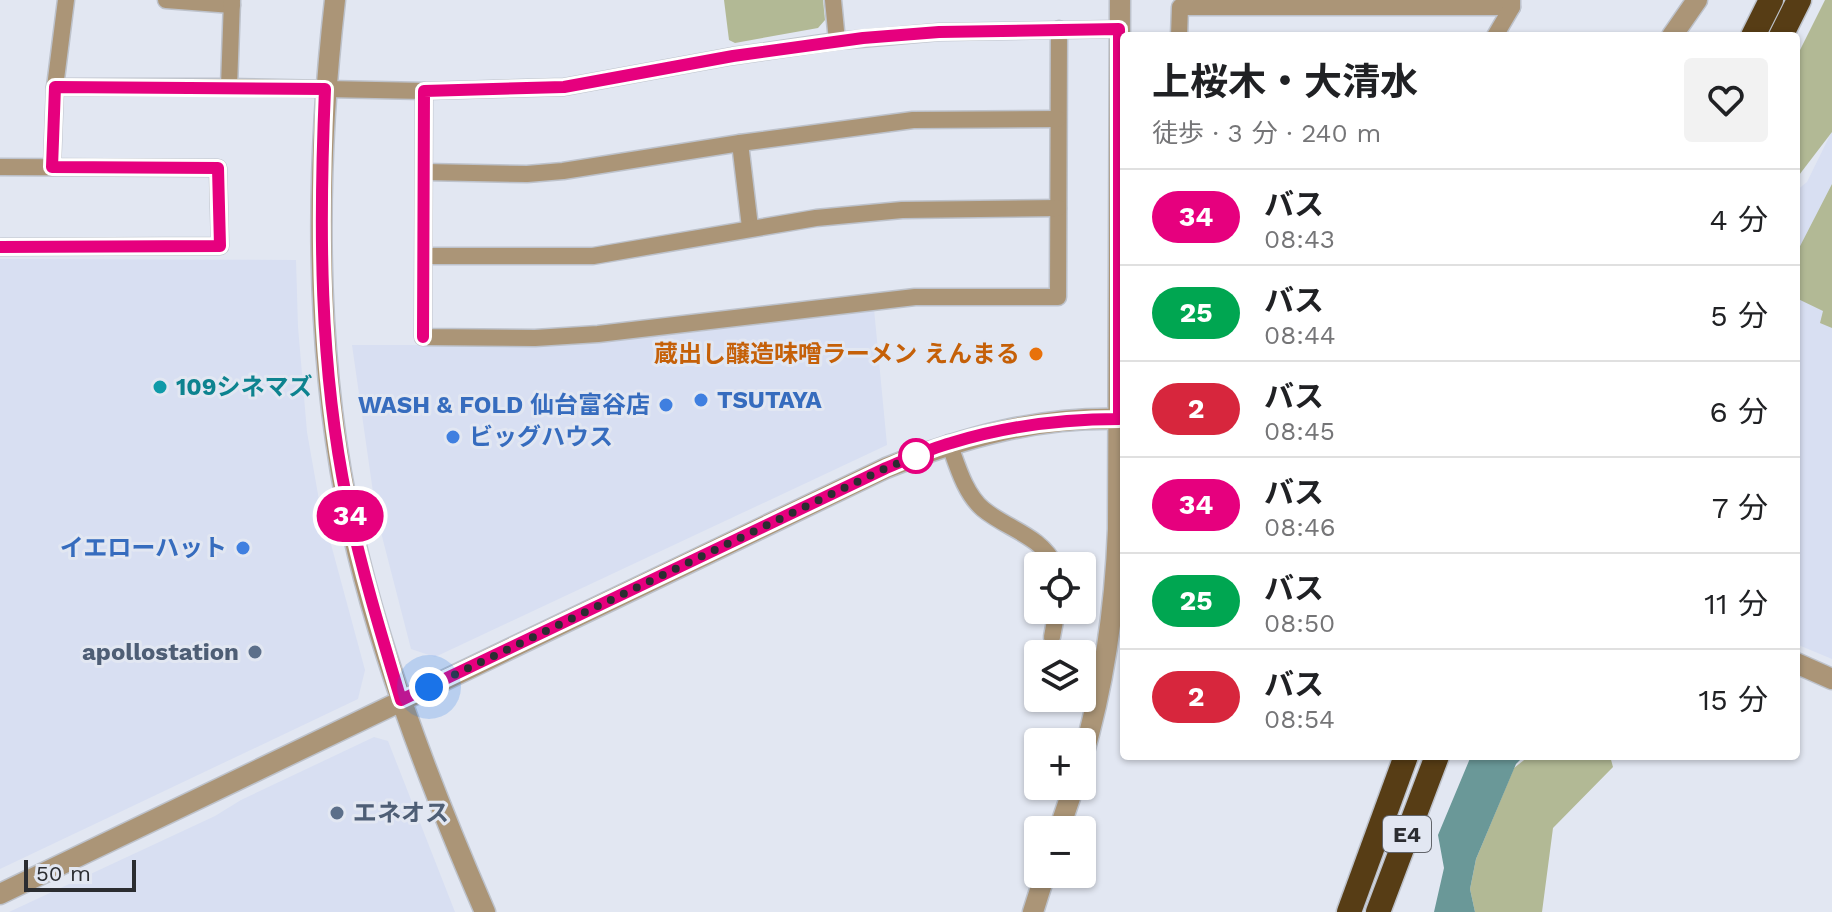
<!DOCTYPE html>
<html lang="ja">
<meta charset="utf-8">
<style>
body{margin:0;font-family:"Work Sans","Noto Sans JP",sans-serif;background:#f2f2f2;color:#202124;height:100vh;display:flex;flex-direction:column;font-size:30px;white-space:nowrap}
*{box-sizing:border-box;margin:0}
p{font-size:26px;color:#757577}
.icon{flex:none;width:44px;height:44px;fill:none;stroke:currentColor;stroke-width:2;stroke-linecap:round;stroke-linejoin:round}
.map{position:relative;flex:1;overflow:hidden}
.drawer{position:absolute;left:1120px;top:32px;width:680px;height:728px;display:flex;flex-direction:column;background:#fff;border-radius:8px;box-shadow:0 2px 6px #0004}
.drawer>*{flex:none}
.badge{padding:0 16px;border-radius:26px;font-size:28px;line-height:52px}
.fabs{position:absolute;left:1024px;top:552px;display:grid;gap:16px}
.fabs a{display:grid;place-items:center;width:72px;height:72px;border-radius:8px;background:#fff;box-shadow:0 2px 6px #0004;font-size:40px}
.scale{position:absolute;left:24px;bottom:20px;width:112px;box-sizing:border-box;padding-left:8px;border:4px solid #2b2d31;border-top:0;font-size:22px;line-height:28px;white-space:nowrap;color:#2b2d31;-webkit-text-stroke:6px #e2e7f2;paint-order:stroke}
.you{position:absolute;width:40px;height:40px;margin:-20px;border:6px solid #fff;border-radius:50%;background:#1a73e8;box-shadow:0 0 0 12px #1a73e833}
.map>.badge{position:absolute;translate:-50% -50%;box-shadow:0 0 0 4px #fff}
.round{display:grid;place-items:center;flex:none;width:84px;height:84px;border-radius:8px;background:#f2f2f2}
.head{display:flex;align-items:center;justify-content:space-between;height:136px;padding:0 32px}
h1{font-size:38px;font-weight:700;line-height:60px}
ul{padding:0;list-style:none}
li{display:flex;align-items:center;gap:24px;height:96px;padding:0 32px;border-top:2px solid #e0e0e0}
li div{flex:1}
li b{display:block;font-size:30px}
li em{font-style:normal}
li .badge{min-width:88px;font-weight:700;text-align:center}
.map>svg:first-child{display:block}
.built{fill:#d8dff2}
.green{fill:#b2b995}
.water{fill:#6a9898}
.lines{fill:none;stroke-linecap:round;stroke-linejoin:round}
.minor-casing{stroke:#bdc2cb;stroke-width:19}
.tertiary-casing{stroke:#bdc2cb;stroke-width:23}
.motorway-casing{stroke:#bdc2cb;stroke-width:27}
.minor{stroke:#ab9577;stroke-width:16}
.tertiary{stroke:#ab9577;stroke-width:20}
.motorway{stroke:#573d15;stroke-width:24}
.line-casing{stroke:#fff;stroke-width:18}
.line{stroke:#e6007e;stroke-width:12}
.walk{stroke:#2b2d31;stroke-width:8;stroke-dasharray:0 14.4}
.food-dot{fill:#e8710a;stroke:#e2e7f2;stroke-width:3}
.culture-dot{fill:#0f9aa8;stroke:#e2e7f2;stroke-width:3}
.shop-dot{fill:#3f7fe0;stroke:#e2e7f2;stroke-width:3}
.stop-dot{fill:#fff;stroke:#e6007e;stroke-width:4}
.service-dot{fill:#5c6f8a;stroke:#e2e7f2;stroke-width:3}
.labels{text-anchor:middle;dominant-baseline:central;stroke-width:6;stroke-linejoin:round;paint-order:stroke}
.shield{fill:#e2e7f2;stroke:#62656b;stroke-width:2}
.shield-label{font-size:22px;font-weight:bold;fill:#2b2d31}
.food-label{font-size:24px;font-weight:bold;fill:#c56008;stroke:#e2e7f2;text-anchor:end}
.culture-label{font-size:24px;font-weight:bold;fill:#0d838f;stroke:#e2e7f2;text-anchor:start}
.shop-label{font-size:24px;font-weight:bold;fill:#366cbe;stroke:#e2e7f2;text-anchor:start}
.service-label{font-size:24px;font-weight:bold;fill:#4e5e75;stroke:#e2e7f2;text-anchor:end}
</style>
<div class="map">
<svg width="1832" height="912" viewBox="0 0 1832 912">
<rect width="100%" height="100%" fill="#e2e7f2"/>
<g class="built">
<polygon points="1832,131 1832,659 1796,644 1796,191 1807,182"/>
<polygon points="0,259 296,260 298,327 307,432 319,500 365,670 358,699 0,869"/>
<polygon points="874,309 887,445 435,657 411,649 376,513 352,345 573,345 712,330"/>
<polygon points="374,737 388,741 455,912 9,912 215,816 241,800"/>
</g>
<g class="green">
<polygon points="724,0 823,0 825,20 818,28 735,43 729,40"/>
<polygon points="1825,0 1832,0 1832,132 1796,179 1796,58"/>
<polygon points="1832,184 1832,328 1820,323 1823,311 1796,298 1796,254"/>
<polygon points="1529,756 1610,756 1613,767 1553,828 1542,912 1475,912 1470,889 1476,859 1514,768"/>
</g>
<polygon class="water" points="1471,756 1524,756 1516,764 1476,859 1470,889 1475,912 1434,912 1444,868 1438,835"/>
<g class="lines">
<defs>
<g id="minor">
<polyline points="166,0 232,5"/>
<polyline points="833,0 837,41"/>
<polyline points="1179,36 1180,7 1512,7"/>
<polyline points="1495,36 1512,7 1512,0"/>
<polyline points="55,87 229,87 424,91 564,87 733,56 837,41 939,32 1119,29"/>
<polyline points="229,87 232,0"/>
<polyline points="424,91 423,337 535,338 598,334 915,297 1058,297 1059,29"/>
<polyline points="740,143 750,227"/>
<polyline points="0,167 218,168 220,246 0,247"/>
<polyline points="52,167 55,87 66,0"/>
<polyline points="425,172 527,174 563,171 740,143 913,120 1058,119"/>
<polyline points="424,256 593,256 816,218 902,210 1058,208"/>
<path d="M949 443C957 465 965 494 983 509 1007 529 1042 536 1055 566"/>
<polyline points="1052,637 1057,610"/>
</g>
<g id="tertiary">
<path d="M335 0C316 166 314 335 346 500 373 638 429 783 485 912"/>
<polyline points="1672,36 1697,0"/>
<polyline points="1796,663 1832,679"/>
<path d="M1082 759C1105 682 1115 608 1118 529L1120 0"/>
<polyline points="1059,830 1074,786"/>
<path d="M0 894 886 468C965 437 1039 416 1124 419"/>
<polyline points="1033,912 1045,874"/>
</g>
<g id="motorway">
<polyline points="1753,36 1771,0"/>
<polyline points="1781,36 1799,0"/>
<polyline points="1349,912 1406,756"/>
<polyline points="1378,912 1437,756"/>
</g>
</defs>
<use href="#minor" class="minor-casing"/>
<use href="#tertiary" class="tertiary-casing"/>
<use href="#motorway" class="motorway-casing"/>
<use href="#minor" class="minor"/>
<use href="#tertiary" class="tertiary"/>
<use href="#motorway" class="motorway"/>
</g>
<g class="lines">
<defs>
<path id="line" d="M0 247 220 246 218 168 52 167 55 87 325 89C319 227 319 365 347 501 361 568 381 634 401 700L886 468C908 459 929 449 951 443 1006 426 1061 419 1119 419V29L939 32 863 38 733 56 564 87 424 91 423 337"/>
</defs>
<use href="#line" class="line-casing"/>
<use href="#line" class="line"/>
<polyline class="walk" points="429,687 886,468 916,456"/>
</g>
<circle class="food-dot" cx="1036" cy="354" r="8"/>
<circle class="culture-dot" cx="160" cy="387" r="8"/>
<g class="shop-dot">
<circle cx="701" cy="400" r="8"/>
<circle cx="666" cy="405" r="8"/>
<circle cx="453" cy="437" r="8"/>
<circle cx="243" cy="548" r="8"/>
</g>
<circle class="stop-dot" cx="916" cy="456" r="16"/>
<g class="service-dot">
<circle cx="255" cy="652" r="8"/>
<circle cx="337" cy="813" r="8"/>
</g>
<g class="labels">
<rect class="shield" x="1383" y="816" width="48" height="36" rx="6"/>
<g class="shield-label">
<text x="1407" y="834">E4</text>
</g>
<g class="food-label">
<text x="1020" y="354">蔵出し醸造味噌ラーメン えんまる</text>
</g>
<g class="culture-label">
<text x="176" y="387">109シネマズ</text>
</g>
<g class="shop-label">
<text x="717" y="400">TSUTAYA</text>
<text x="650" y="405" text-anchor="end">WASH &amp; FOLD 仙台富谷店</text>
<text x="469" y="437">ビッグハウス</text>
<text x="227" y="548" text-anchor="end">イエローハット</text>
</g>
<g class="service-label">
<text x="239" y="652">apollostation</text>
<text x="353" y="813" text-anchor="start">エネオス</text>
</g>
</g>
</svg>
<div class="fabs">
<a><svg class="icon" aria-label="locate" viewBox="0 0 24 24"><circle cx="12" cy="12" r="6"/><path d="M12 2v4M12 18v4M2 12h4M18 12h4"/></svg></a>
<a><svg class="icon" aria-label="layers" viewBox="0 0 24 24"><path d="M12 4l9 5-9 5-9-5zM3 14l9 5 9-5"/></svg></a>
<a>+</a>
<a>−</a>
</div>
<div class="scale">50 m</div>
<div class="you" style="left:429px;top:687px"></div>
<b class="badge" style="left:350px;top:516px;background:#e6007e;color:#fff">34</b>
<section class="drawer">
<div class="head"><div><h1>上桜木・大清水</h1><p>徒歩 · 3 分 · 240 m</p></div><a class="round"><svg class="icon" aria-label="heart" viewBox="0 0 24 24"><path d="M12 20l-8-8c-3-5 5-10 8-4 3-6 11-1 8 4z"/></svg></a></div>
<ul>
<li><span class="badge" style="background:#e6007e;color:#fff">34</span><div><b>バス</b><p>08:43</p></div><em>4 分</em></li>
<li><span class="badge" style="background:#00a651;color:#fff">25</span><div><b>バス</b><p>08:44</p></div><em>5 分</em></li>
<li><span class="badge" style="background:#d7263d;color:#fff">2</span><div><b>バス</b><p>08:45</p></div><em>6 分</em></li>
<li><span class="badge" style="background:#e6007e;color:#fff">34</span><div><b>バス</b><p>08:46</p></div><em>7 分</em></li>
<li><span class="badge" style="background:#00a651;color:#fff">25</span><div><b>バス</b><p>08:50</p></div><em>11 分</em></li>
<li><span class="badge" style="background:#d7263d;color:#fff">2</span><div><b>バス</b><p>08:54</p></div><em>15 分</em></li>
</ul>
</section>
</div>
